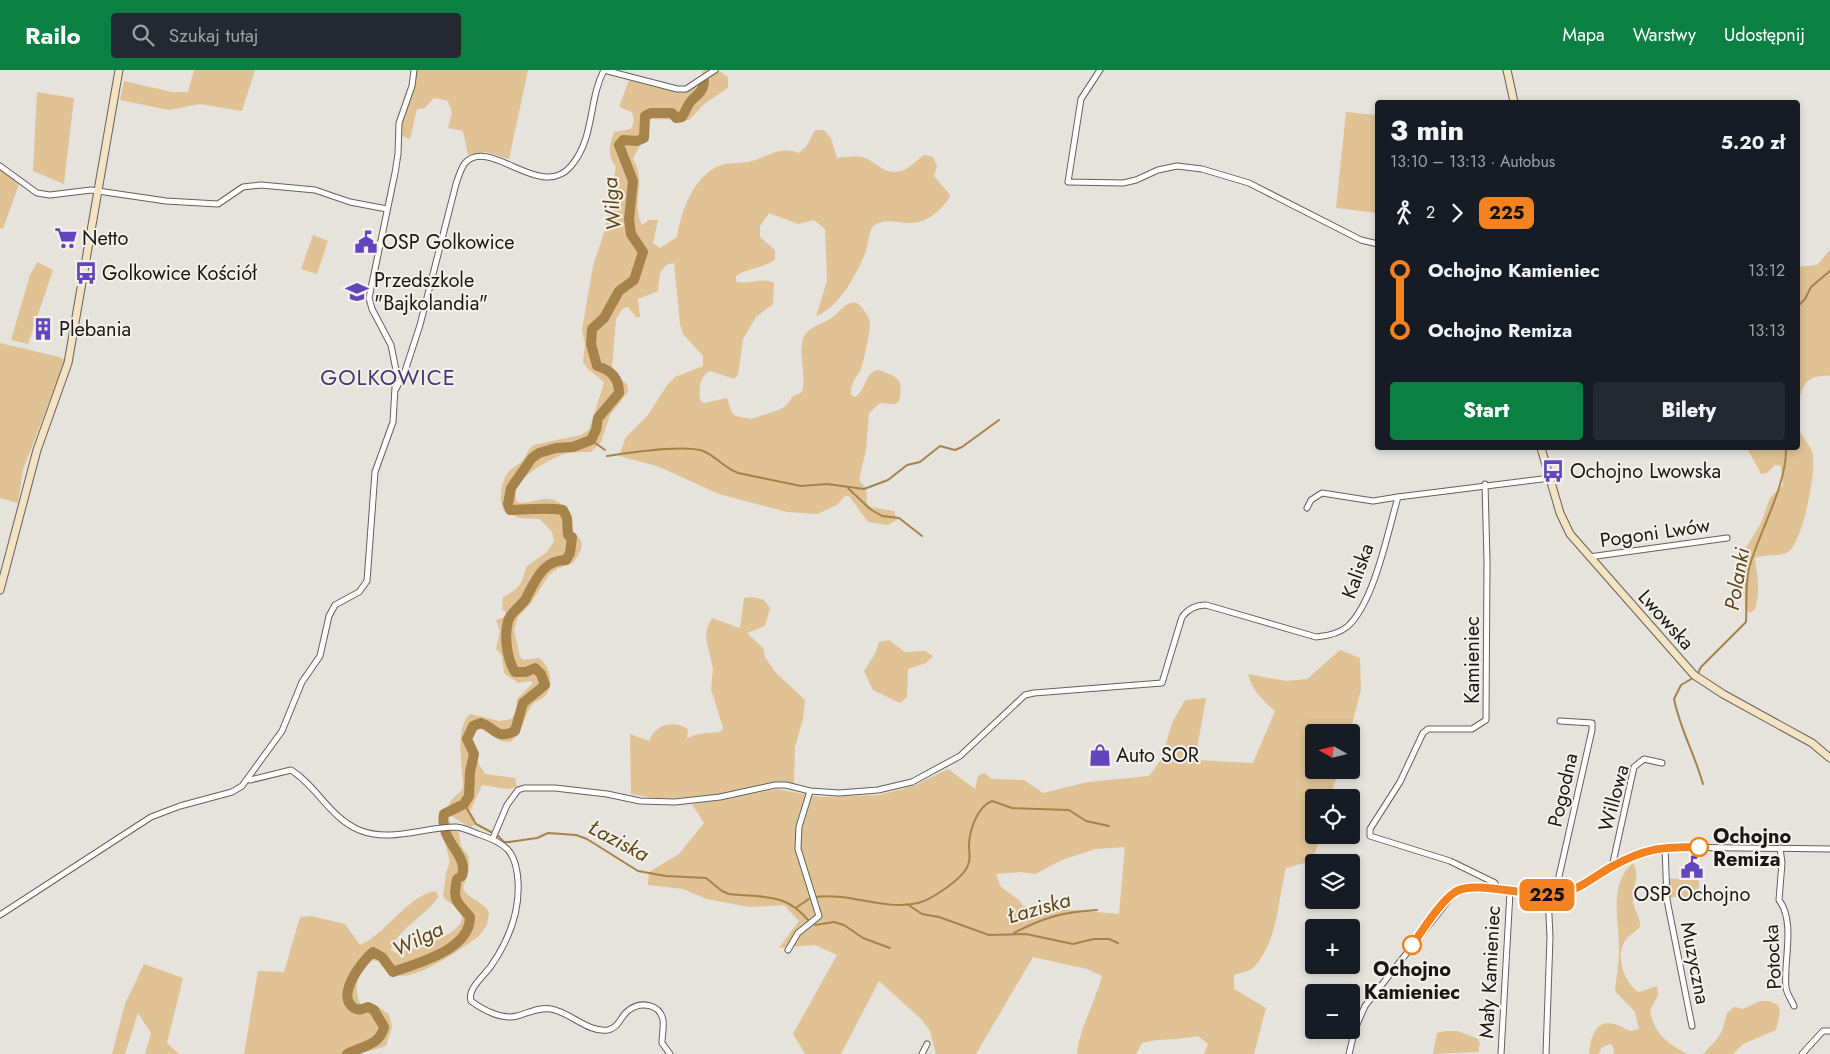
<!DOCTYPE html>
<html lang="pl">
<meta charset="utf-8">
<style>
body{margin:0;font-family:Jost,sans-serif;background:#242831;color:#f1f3f6;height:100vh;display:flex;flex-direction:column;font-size:19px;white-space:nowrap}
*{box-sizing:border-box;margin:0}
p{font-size:16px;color:#9ea1a6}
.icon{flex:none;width:28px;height:28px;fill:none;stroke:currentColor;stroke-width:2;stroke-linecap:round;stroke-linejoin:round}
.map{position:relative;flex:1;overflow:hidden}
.sheet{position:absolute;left:1375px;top:30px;width:425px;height:350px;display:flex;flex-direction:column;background:#171b24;border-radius:5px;box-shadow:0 2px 8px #0003}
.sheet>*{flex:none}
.badge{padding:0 10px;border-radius:8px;font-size:18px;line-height:32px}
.needle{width:32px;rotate:278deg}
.buttons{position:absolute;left:1305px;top:654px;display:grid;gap:10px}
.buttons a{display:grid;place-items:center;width:55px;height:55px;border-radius:5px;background:#171b24;box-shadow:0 2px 8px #0003;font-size:25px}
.map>.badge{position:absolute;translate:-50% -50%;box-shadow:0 0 0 2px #fff}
.legs{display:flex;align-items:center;gap:8px;height:55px;padding:0 15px;font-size:16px}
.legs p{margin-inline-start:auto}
.overview{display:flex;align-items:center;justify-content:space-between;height:85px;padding:0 15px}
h1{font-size:28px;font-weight:800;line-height:38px}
.action{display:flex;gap:10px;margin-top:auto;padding:10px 15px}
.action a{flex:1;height:58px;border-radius:5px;background:#0b8043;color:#fff;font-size:20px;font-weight:800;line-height:58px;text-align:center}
.action a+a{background:#242831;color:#f1f3f6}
ul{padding:0 15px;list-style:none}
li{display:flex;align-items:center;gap:18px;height:60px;font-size:19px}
li i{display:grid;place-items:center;width:8px;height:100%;margin:0 6px;background:currentColor}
li i::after{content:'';width:12px;height:12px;margin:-6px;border:4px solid;border-radius:50%;background:#171b24}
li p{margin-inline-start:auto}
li:first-child i{background:linear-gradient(#0000 50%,currentColor 0)}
li:last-child i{background:linear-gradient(currentColor 50%,#0000 0)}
header{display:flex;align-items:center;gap:30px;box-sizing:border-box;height:70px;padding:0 25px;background:#0b8043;color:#fff}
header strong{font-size:24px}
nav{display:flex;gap:28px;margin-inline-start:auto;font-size:18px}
.search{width:350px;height:45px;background:#242831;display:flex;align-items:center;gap:12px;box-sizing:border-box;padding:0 18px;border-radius:5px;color:#9ea1a6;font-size:19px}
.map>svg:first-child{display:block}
.green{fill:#e0c295;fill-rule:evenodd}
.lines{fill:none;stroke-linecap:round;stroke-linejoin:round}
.stream{stroke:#a6834a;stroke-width:2}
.river{stroke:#a6834a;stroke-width:10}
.street-casing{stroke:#64615c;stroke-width:7}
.secondary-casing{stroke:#64615c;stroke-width:9}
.street{stroke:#fff;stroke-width:5}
.secondary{stroke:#f5e4c4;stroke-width:7}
.line-1-casing{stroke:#fff;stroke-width:11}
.line-1{stroke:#f58220;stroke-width:8}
.stop-1-dot{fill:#fff;stroke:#f58220;stroke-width:2.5}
.labels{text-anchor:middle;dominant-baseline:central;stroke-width:4;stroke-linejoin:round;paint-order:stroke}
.poi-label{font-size:20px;fill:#191715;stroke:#f4f0ea;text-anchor:start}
.street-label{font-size:20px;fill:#191715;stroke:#f4f0ea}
.stop-label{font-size:20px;font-weight:bold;fill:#191715;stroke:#f4f0ea;text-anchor:start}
.water-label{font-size:21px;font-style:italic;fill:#604619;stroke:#f4f0ea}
.quarter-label{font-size:22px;letter-spacing:1px;fill:#423773;stroke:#f4f0ea}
</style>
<header>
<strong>Railo</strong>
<div class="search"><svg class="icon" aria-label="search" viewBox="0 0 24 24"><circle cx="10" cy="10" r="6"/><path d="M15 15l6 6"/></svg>Szukaj tutaj</div>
<nav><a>Mapa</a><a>Warstwy</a><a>Udostępnij</a></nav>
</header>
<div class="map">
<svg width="1830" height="984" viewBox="0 0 1830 984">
<rect width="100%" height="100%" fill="#e6e2dc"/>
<g class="green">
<polygon points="194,0 255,0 242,41 200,34 169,40 120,30 124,11 172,22 188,22"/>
<path d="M417 0H528L509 89 486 82 468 85 463 61 448 58 452 43 448 31 434 28 425 38 417 39 410 69 400 65C399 43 413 22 417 0Z"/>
<path d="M703 0H718L728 7V18L704 34 689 50 648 49 644 67 633 89C648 115 630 132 642 155L649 150H658L653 173 660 178 677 167C681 141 694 104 722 95 732 92 742 94 752 91 770 86 779 76 799 83L806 77 815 60H824L831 68 837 88C846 87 856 85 865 88 877 93 886 106 901 101 910 98 917 90 924 85L933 87 937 96 934 106 950 125C948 132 943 136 938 141 910 166 894 142 873 156 867 165 869 176 864 186 856 206 837 239 816 246L827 211 825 159 814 150 798 154 769 143 760 156V167L775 180V190C763 198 748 198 736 206V211C748 216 762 206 774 213L773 234 756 247 743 269 738 305 734 309 710 301C699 307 699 318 700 330L704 333 727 328 732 343 736 346 751 349 779 340 787 335 792 327 802 322C807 305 798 287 803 269 807 257 821 255 830 249 840 243 851 222 863 239 866 243 869 247 870 253 871 257 863 297 860 301 855 309 850 315 851 325L855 327C866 321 865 302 878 300 898 308 904 306 899 331L895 334 880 333 869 343 866 380 859 410 866 418 867 434 871 437 894 441 897 450 888 455 868 452 849 426H845L837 435 817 444 787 442 719 424 657 396 619 386 626 367 647 346 668 314 675 307 703 296V286L683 264 680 254 674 193 666 195 660 203 658 221 638 229 640 247H636L628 237 623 238 616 249 612 298 617 306 627 314 628 322 610 345 601 372 591 382C583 382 572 382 564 384 548 390 521 405 515 421L516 430 519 433C540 433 548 421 567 439L563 457 566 461C586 467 585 477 573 493L557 499 549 505 531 533 518 547 514 560 520 587 523 590 539 588C550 596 555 615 545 626 541 630 535 631 532 635 523 646 524 663 510 672L501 671 483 654 479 656 471 672 478 693 485 704 515 708 517 717 508 719 482 715 470 741 475 749V754L471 757C465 756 459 750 453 747 443 734 452 729 462 720L463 717C463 698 454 658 470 644L499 651 511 649 516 642 517 629 533 613 530 611 518 613 504 603 502 586 496 579 500 561 496 550 505 547 506 542 502 540 503 527C523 517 520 514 527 496L547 482 554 471 552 462 540 449 519 448 504 441C498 430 501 409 510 400 515 396 522 393 525 387 528 382 528 379 534 375L581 365 589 360 603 316 604 312 588 299 583 292 585 274 582 260 593 196 605 160 616 97C607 85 609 76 614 62L631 59 634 51 632 42 619 37 629 10 675 22 688 21 707 10 702 4Z"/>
<polygon points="37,22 74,28 64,114 33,101"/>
<polygon points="1346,42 1377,45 1377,143 1336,138"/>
<polygon points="0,99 19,114 3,159 0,158"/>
<polygon points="313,165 328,171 317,204 301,199"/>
<path d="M1830 180V306C1803 303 1800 321 1798 342V197L1817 195Z"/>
<polygon points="37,192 53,200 28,274 11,270 30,205"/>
<polygon points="0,273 59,287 65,290 23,400 18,433 0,428"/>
<path d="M1798 356C1800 366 1809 372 1812 382 1818 398 1802 474 1788 482 1780 487 1764 484 1755 488 1757 508 1761 518 1755 539L1750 543 1745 539 1744 481 1761 453 1770 428 1783 415 1781 396 1775 395 1767 403 1761 404 1747 378H1798Z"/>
<path d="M754 527 764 530 770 538 765 556 747 563 763 578 765 587 776 603 805 630 803 649 795 677 794 713C769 713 746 719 721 724 692 730 660 730 631 724L630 664 649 671C655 654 674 650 688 659L687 668 698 664 720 662 723 658 711 619 713 599 706 568 707 558 712 548 740 558 744 528Z"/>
<polygon points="889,570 905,582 925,581 933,586 926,593 908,599 907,627 900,633 873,620 864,601 876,582 879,572"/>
<path d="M1340 580 1360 588 1361 620 1350 662H1314V700H1340L1329 727 1314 728V765H1321L1312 791 1286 798C1278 830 1278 870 1255 896 1251 901 1240 903 1234 905V919L1266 938 1254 984H1204L1208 974 1198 966C1179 970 1161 968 1142 973L1136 984H1077C1080 956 1095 933 1102 906L1087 899 1033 887 976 984H936L930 961 922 950 879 911 841 984H805L793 964 837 885 815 875 779 878 799 851 784 835 749 837 707 829 683 819 648 815 649 802 679 784 704 753 692 734 777 719 820 727 879 725 913 716 948 699 975 719 978 706 984 703 992 709 1024 710 1043 723 1088 712 1149 706 1162 688 1172 653 1185 630 1206 628 1195 690 1253 693 1275 641C1262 630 1252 620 1248 604L1286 611 1307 609ZM1125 777 1119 844 1023 836 1020 831 1001 817 996 804 1021 802 1035 804 1062 790 1096 779Z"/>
<path d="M445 747 459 763 461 776 469 787V800L463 818C467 829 483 831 489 842L487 855 479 866C463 878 416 911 397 905 388 902 383 888 371 891 355 896 354 924 361 935L378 937 389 944 392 957 386 976 359 984H244L258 901 284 902 300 847 311 846 345 854 360 875C386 864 409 824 436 821L438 827C427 845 395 861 391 880L396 883C410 881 471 863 461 843 458 836 448 833 443 827L446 803 450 792 443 764Z"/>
<path d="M1633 793C1641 807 1632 816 1633 831 1634 841 1641 846 1640 857 1636 861 1631 864 1627 868 1614 883 1623 913 1639 922L1657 916 1658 925 1650 940C1654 964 1667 973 1687 984H1614L1613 976 1610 974 1601 978 1599 984H1589C1592 954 1603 945 1630 961L1639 959 1635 942 1615 921C1616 908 1619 895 1619 882 1620 853 1607 815 1633 793Z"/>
<polygon points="1699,808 1699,827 1670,827 1670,809"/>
<polygon points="144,894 183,908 167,973 179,984 145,984 151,963 138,943 125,984 112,984 125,934"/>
<polygon points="1760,931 1769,931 1778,935 1780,943 1776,960 1743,974 1733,984 1703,984 1717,969 1722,961 1727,943 1734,937 1743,939"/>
<polygon points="1445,961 1458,961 1478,969 1480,973 1478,982 1433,984 1437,963"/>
</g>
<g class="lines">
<g class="stream">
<polyline points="1798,236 1805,229 1811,217 1830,201"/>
<polyline points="591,370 605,380"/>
<path d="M607 386C628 383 684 374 703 381 716 386 724 398 738 403L801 416 827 414 864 419 888 410 907 395 920 392 940 376 955 380 962 377 999 350"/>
<polyline points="848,418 870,439 882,446 899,448 922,466"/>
<path d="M1698 603 1701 597 1746 552C1747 535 1745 515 1749 498 1759 462 1787 415 1786 378"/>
<path d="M1693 608 1681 615 1674 629C1680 659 1695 685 1703 714"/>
<polyline points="464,734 476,754 491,762"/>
<path d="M497 765 504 772H509L537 768 548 763 576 765 587 769 638 801 666 806 706 808 722 821 729 824C764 828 785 822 809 851"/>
<path d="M815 827C849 822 884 841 918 833 931 830 964 808 968 795 971 789 969 783 969 776 969 761 977 737 992 731L1012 738 1069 740 1086 751 1109 756"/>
<polyline points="907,834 922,844 939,847 989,865 1026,864 1073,874 1094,869 1109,869 1118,873"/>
<polyline points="797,837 809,829"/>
<polyline points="815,855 834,852 844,855 863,868 890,878"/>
<path d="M1014 863C1044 847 1064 842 1097 840"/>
</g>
<path class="river" d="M347 984C361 976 380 976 384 957L374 940 368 937C363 939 359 941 354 938 335 926 362 891 373 882L382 887 393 902C418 893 470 880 470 847 457 831 452 832 457 809L462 806C469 784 439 772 444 744L464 734 469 726 470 702 474 684 467 669 473 656 481 653C496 658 495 670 515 661L523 633 545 615 541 604 535 598 526 602H515C507 589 504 567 508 551 510 543 520 537 525 530 535 512 542 490 566 490L570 483 572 467 568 465 567 448 563 440C545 437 528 440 510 440L508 434 511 418 532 388 539 383 556 378 573 377 591 370 596 360 598 348 619 323C619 308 611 300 597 296L591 274 592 259 604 248 619 221 634 210 643 182 631 164 629 149 633 111 619 75 623 70 637 71 644 68 645 46 651 43H672L676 48 682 47C685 42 687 36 691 31 698 24 704 21 704 10"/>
<defs>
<g id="street">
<polyline points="604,0 677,19 686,19 715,0"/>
<polyline points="1100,0 1081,29 1068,112 1123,113 1136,110 1158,100 1177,96 1202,99 1249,113 1361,170 1378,174"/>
<polyline points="0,96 37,123 50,125 91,120 166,131 218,134 243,117 261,115 315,120 350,132 387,139"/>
<path d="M396 319 405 301 420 255 456 114C458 108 461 98 465 93 490 66 541 132 571 96 595 68 588 31 604 0"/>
<polyline points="1485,414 1487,491 1486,650 1472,659 1428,659 1423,663 1400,712 1370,759 1370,766 1450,791 1495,813 1497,820"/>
<polyline points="1307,438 1311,430 1322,423 1373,431 1398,427"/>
<polyline points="1589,487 1727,468"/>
<path d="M250 710 291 700C317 716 330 748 359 760 391 773 423 757 456 757 464 758 471 761 478 764 506 773 516 781 518 811 520 843 509 870 491 896 484 906 467 919 471 931 483 940 502 950 517 946 528 943 539 937 551 939 570 942 588 963 608 960 619 958 621 945 629 940 641 931 660 934 663 950 664 957 662 966 662 973L670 984"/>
<path d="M493 768 507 735 518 720 524 718H555L607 724 640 731 675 732 720 727 775 715H786L810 721 839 723 878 720 912 712 960 686 1025 625 1034 623 1162 613 1182 547C1188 539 1196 535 1206 535L1316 567C1328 566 1339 564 1348 556 1374 532 1388 462 1398 427L1550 408"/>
<polyline points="1665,777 1667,830 1692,956"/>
<path d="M1780 778 1782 793 1779 830C1796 852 1783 893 1786 918 1787 924 1792 931 1794 936"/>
<polyline points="1612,797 1634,697 1644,689 1662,693"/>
<polyline points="1555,824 1592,660 1592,653 1560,651"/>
<polyline points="0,845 151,747 180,736 232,722 242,716 282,661 302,612 320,586 329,546 335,535 359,522 367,511 375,402 393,352 396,300 391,275 372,239 369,228 395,103 398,84 399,53 412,16 414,0"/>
<polyline points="788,880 798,863 819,846 798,779 799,757 810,721"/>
<polyline points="922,984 927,974"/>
<polyline points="1349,984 1355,959 1365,936 1455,822 1476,816 1535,825 1563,823 1644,782 1665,777 1830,779"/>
<polyline points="1501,984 1510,822"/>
<polyline points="1546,984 1550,867 1548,825"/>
<polyline points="1802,984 1823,961 1830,961"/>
</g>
<g id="secondary">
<polyline points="1507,0 1514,32"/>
<polyline points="1541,378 1560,443 1570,464 1694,605 1723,624 1812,673 1830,688"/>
<polyline points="0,520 37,380 68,293 119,0"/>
</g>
</defs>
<use href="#street" class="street-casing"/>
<use href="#secondary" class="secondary-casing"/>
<use href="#street" class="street"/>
<use href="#secondary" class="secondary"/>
</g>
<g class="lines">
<defs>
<path id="line-1" d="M1412 875C1423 860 1440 832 1455 822 1476 809 1531 829 1561 823 1579 820 1595 806 1611 797 1646 778 1660 777 1699 777"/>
</defs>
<use href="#line-1" class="line-1-casing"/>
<use href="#line-1" class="line-1"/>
</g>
<defs>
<symbol id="supermarket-bare" viewBox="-9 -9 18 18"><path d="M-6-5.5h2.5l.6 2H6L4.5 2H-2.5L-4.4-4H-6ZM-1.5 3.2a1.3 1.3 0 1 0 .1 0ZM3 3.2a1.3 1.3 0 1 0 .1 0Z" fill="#6346be" stroke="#f4f0ea" stroke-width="2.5" paint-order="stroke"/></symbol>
<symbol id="civic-bare" viewBox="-9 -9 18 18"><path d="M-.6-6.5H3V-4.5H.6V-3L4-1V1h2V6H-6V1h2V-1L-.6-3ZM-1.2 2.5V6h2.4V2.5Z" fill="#6346be" stroke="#f4f0ea" stroke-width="2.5" paint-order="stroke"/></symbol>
<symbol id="bus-bare" viewBox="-9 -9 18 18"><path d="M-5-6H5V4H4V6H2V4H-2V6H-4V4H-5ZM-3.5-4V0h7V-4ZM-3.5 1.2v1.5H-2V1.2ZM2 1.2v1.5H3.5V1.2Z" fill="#6346be" stroke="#f4f0ea" stroke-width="2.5" paint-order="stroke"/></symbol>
<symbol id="school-bare" viewBox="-9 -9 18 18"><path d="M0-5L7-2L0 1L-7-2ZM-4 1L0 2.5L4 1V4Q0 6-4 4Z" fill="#6346be" stroke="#f4f0ea" stroke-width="2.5" paint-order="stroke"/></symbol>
<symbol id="building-bare" viewBox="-9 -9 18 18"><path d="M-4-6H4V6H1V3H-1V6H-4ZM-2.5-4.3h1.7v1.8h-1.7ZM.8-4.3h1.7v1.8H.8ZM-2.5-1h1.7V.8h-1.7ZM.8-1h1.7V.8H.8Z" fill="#6346be" stroke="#f4f0ea" stroke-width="2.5" paint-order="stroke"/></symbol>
<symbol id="shop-bare" viewBox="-9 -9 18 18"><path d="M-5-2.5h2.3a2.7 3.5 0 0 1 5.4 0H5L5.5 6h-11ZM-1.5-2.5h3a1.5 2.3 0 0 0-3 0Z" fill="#6346be" stroke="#f4f0ea" stroke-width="2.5" paint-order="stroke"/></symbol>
</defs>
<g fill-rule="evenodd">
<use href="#supermarket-bare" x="50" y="152" width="32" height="32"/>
<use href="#civic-bare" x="350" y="156" width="32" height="32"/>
<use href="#bus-bare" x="70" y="187" width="32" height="32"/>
<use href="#school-bare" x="341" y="206" width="32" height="32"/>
<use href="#building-bare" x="27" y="243" width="32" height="32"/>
<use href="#bus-bare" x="1537" y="385" width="32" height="32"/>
<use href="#shop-bare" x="1084" y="669" width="32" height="32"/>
<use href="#civic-bare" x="1676" y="781" width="32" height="32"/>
</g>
<g class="stop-1-dot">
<circle cx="1699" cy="777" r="9"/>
<circle cx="1412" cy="875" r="9"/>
</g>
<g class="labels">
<g class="poi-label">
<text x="82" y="168">Netto</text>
<text x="382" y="172">OSP Golkowice</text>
<text x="102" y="203">Golkowice Kościół</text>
<text x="374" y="210">Przedszkole<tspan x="374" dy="23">"Bajkolandia"</tspan></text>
<text x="59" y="259">Plebania</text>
<text x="1570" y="401">Ochojno Lwowska</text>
<text x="1116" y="685">Auto SOR</text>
<text x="1692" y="824" text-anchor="middle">OSP Ochojno</text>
</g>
<g class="street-label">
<text transform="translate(1655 463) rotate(-8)">Pogoni Lwów</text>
<text transform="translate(1358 501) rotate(-70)">Kaliska</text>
<text transform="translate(1666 550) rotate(48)">Lwowska</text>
<text transform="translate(1472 590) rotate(-90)">Kamieniec</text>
<text transform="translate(1563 720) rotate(-77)">Pogodna</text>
<text transform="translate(1614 728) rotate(-75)">Willowa</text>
<text transform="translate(1773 887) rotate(-93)">Potocka</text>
<text transform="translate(1695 893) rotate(79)">Muzyczna</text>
<text transform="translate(1490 902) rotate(-87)">Mały Kamieniec</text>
</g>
<g class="stop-label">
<text x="1713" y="766">Ochojno<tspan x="1713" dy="23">Remiza</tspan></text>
<text x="1412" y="899" text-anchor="middle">Ochojno<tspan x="1412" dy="23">Kamieniec</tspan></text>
</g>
<g class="water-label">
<text transform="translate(612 134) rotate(-95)">Wilga</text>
<text transform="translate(1737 509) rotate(-80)">Polanki</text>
<text transform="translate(619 771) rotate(28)">Łaziska</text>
<text transform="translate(1039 838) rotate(-16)">Łaziska</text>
<text transform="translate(418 869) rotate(-26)">Wilga</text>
</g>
<g class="quarter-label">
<text x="388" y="307">GOLKOWICE</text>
</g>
</g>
</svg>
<div class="buttons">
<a><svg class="needle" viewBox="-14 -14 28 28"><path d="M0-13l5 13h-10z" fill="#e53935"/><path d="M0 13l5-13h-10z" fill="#9ea1a6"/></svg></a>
<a><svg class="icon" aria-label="locate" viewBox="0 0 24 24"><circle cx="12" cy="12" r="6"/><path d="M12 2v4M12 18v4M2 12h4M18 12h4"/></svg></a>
<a><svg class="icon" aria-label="layers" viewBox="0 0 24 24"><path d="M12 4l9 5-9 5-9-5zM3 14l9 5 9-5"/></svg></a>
<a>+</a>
<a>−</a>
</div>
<b class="badge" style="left:1547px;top:825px;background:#f58220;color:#111">225</b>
<section class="sheet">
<div class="overview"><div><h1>3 min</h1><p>13:10 – 13:13 · Autobus</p></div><b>5.20 zł</b></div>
<div class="legs"><svg class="icon" aria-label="walk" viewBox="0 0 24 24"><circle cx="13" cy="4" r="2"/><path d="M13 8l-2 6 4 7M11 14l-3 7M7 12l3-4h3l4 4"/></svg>2<svg class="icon" aria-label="forward" viewBox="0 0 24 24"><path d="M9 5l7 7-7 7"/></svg><b class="badge" style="background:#f58220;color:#111">225</b></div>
<ul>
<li><i style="color:#f58220"></i><b>Ochojno Kamieniec</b><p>13:12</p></li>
<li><i style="color:#f58220"></i><b>Ochojno Remiza</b><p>13:13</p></li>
</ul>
<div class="action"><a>Start</a><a>Bilety</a></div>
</section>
</div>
